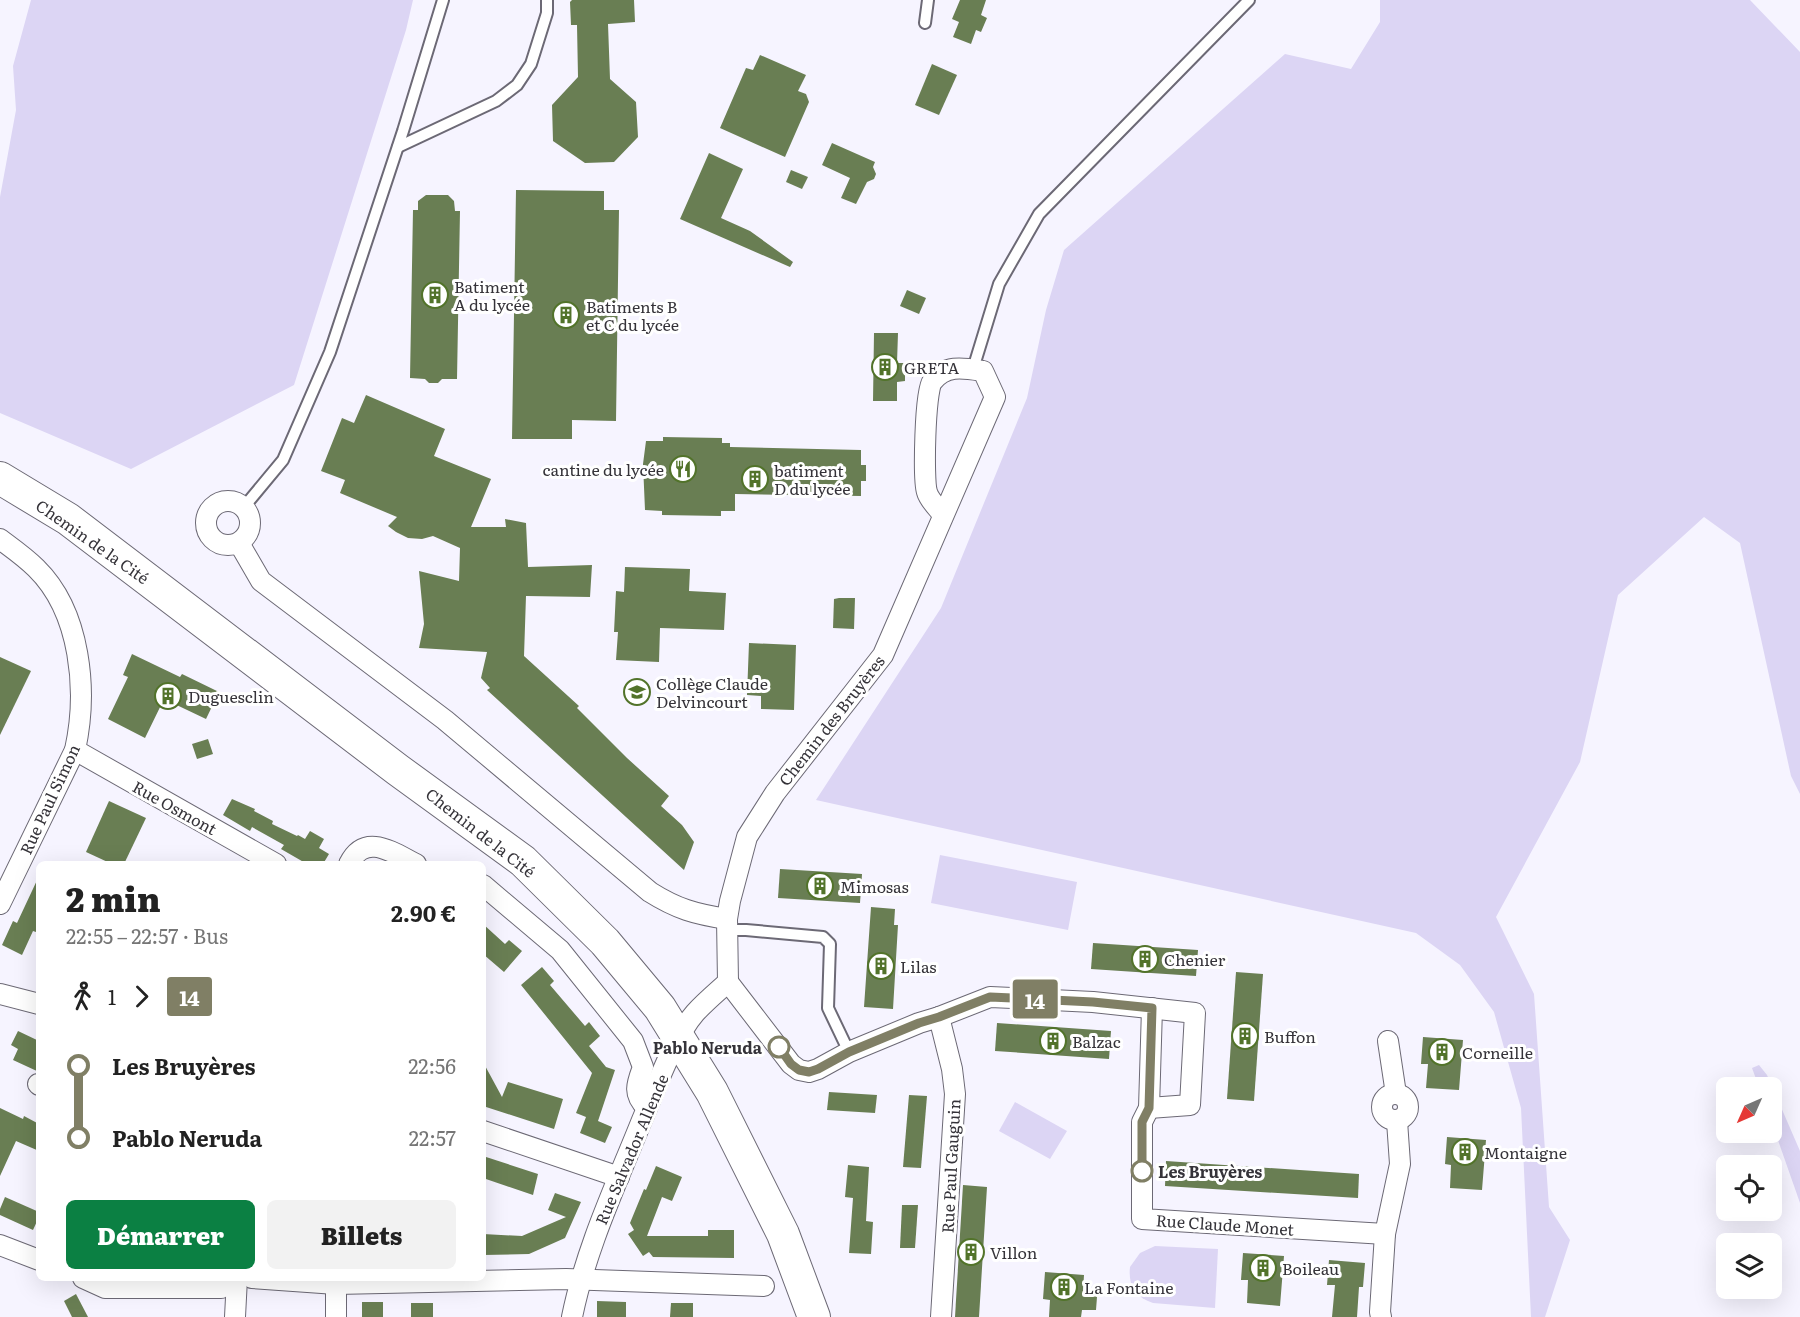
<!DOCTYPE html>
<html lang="fr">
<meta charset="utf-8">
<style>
body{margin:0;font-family:Literata,serif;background:#f2f2f2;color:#222;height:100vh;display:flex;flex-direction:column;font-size:22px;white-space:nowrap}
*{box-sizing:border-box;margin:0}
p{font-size:20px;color:#767676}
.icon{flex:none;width:33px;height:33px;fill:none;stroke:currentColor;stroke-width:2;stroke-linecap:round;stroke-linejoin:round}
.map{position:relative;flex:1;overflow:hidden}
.panel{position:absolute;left:36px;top:861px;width:450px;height:420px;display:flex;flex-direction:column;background:#fff;border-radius:9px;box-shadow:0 6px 24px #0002}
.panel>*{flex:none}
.badge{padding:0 12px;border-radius:4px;font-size:21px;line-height:39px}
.needle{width:39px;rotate:225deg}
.fabs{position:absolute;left:1716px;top:1077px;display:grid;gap:12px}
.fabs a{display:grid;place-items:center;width:66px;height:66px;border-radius:9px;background:#fff;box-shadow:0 6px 24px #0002;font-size:30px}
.map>.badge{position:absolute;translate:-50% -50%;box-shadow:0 0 0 3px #fff}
.legs{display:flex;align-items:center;gap:9px;height:66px;padding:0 30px;font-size:20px}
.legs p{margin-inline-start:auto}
.summary{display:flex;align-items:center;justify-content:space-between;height:102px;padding:0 30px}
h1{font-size:33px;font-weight:800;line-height:45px}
.primary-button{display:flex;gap:12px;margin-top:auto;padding:12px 30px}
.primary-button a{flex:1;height:69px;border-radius:9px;background:#0b8043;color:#fff;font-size:24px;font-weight:800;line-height:69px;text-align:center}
.primary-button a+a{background:#f2f2f2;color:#222}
ul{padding:0 30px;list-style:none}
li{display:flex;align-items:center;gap:21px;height:72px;font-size:22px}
li i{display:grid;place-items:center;width:9px;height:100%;margin:0 8px;background:currentColor}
li i::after{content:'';width:15px;height:15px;margin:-8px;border:4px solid;border-radius:50%;background:#fff}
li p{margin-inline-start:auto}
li:first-child i{background:linear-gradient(#0000 50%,currentColor 0)}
li:last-child i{background:linear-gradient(currentColor 50%,#0000 0)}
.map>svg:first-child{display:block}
.green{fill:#dcd5f4}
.building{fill:#697e53}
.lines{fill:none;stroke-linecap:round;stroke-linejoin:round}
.service-casing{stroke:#6c6975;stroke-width:14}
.minor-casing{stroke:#6c6975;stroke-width:22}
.primary-casing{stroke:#6c6975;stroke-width:34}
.service{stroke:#fff;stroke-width:10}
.minor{stroke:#fff;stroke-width:20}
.primary{stroke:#fff;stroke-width:32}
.line-1-casing{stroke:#fff;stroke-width:14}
.line-1{stroke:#807f65;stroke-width:9}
.stop-1-dot{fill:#fff;stroke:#807f65;stroke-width:3}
.labels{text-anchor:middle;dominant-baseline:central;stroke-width:6;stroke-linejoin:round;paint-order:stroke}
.poi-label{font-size:16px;fill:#353339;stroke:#fff;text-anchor:start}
.street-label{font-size:16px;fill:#353339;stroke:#fff}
.stop-label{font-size:16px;font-weight:bold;fill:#353339;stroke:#fff;text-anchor:end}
</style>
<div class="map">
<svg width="1800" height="1317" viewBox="0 0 1800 1317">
<rect width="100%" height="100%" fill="#f6f4ff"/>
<g class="green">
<polygon points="31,0 413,0 406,30 294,385 131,469 0,413 0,197 16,110 13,66"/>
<polygon points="1380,0 1750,0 1800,52 1800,794 1791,776 1740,543 1704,517 1618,595 1580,762 1496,917 1534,994 1549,1207 1570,1240 1545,1317 1531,1317 1521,1108 1494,1012 1460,965 1416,933 816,800 941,608 1027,398 1046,310 1064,250 1285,54 1351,69 1380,22"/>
<polygon points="940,855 1077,882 1068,930 931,903"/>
<polygon points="1759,1065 1767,1075 1800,1151 1800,1203 1772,1123 1772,1088 1759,1087 1752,1068"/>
<polygon points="1015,1102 1067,1131 1050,1159 999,1131"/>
<path d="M1155 1246 1218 1249 1215 1308 1153 1303C1135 1297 1128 1285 1130 1267L1140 1253Z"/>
</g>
<g class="building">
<polygon points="572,0 634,0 635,22 608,24 610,79 636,102 638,137 614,162 585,163 553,141 552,105 578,77 577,25 571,25 570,2"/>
<polygon points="960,0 986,0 981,15 987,18 981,32 976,30 971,44 953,37 959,22 952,19"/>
<polygon points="760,55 806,75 798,91 806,94 809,102 785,157 720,128 746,68 753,70"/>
<polygon points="932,64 957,75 939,115 915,105"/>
<polygon points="832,143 875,162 873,167 876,174 874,179 867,182 856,204 841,198 850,178 822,165"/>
<polygon points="709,153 743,169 721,218 750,231 793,262 790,267 680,219"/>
<polygon points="791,170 808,177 802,189 786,182"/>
<polygon points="516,190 604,191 604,210 619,210 616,421 572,420 572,439 512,439"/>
<polygon points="426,195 448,195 454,201 455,211 460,211 457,379 442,379 438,383 429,383 425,379 410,378 413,210 418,210 418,201"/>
<polygon points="907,290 926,298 919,314 900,306"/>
<polygon points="874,333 898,333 897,363 905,363 905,381 897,382 897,401 873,401"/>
<polygon points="366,395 445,429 434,456 491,479 471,527 506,527 505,519 526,523 528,567 592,565 590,597 526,596 524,656 579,706 577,708 627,758 669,796 661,806 682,825 694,842 684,870 487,690 490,688 481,678 487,652 419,648 424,624 419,571 459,581 460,548 433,536 422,539 408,538 396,532 388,526 397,517 340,493 345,480 321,471 342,418 354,423"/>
<polygon points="663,437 722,438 722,443 730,443 730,447 861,450 861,465 866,465 866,481 861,481 861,496 735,494 735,511 721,511 721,516 662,515 662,511 645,510 643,464 646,441 663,441"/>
<polygon points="625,567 690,569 689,591 726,593 724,630 660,628 659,662 616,660 618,632 614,632 616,591 624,592"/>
<polygon points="839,598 855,598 854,629 833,628 834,599"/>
<polygon points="749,643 796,645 794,710 761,709 761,696 747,695"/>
<polygon points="132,654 180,677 182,674 219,692 206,719 164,699 145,738 108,719 128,677 123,675"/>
<polygon points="0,657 31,671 0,735"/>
<polygon points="208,739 213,754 197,759 192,744"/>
<polygon points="232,799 255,809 254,811 273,821 272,824 297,836 298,835 305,839 310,831 324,839 319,848 329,854 323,864 307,864 281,849 284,845 252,827 250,831 223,815"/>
<polygon points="109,801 146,818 124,864 112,864 86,852"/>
<polygon points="780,869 862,874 860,903 778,898"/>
<polygon points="39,876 39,933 33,931 22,955 2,945 13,921 17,923"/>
<polygon points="871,907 895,909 894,925 898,925 893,1009 864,1007"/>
<polygon points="483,924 505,944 509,940 522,951 504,972 483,954"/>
<polygon points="1093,943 1198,950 1196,976 1091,969"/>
<polygon points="542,967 554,981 550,985 585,1026 589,1022 600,1036 589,1046 606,1067 615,1070 598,1121 612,1127 605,1143 580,1133 586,1117 576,1113 592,1073 521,985"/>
<polygon points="1236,972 1263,974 1254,1101 1227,1099"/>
<polygon points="997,1023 1111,1031 1109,1059 995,1051"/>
<polygon points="18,1031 39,1041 39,1072 13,1060 18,1049 11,1045"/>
<polygon points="1423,1037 1463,1040 1459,1090 1426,1088 1428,1064 1421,1064"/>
<polygon points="483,1062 502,1097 508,1082 563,1099 554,1129 483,1106"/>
<polygon points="829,1092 877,1095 875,1113 827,1110"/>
<polygon points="909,1095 927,1096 921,1168 903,1167"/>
<polygon points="0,1108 23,1119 24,1116 39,1124 39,1151 16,1141 0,1176"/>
<polygon points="1447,1137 1486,1140 1482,1190 1450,1188 1451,1165 1445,1164"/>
<polygon points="483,1156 538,1174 533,1195 483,1178"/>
<polygon points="1166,1161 1359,1174 1358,1198 1165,1186"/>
<polygon points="848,1165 869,1167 866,1221 873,1222 871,1254 849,1253 853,1198 845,1197"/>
<polygon points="656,1166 682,1177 672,1201 662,1197 647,1236 708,1236 708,1230 734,1230 734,1258 653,1257 649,1252 643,1256 628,1234 634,1230 630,1223 644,1189 646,1190"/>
<polygon points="963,1185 987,1187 979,1317 955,1317"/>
<polygon points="555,1193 581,1202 565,1238 529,1254 483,1255 483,1234 522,1236 566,1217 548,1210"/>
<polygon points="5,1197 39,1212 39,1217 33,1230 0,1215 0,1209"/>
<polygon points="902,1205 918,1205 915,1248 900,1248"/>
<polygon points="1243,1253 1284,1256 1280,1306 1247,1303 1248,1280 1241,1280"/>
<polygon points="1329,1260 1365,1263 1363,1287 1359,1287 1357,1317 1332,1317 1335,1285 1327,1285"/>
<polygon points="1045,1272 1084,1275 1083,1291 1093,1293 1097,1297 1096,1310 1082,1310 1081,1317 1049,1317 1050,1300 1043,1299"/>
<polygon points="76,1294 88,1317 72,1317 64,1301"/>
<polygon points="597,1301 626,1302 626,1317 597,1317"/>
<rect x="362" y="1302" width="21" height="15"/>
<rect x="411" y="1303" width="22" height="14"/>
<polygon points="671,1303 693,1303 693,1317 670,1317"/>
</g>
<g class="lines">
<defs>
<g id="service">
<polyline points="925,23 928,0"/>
<polyline points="398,147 496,101 517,85 531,64 547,13 547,0"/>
<polyline points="973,369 999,284 1039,214 1249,0"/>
<polyline points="244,507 283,460 330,352 403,131 443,0"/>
<polyline points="726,930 746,930 823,937 830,944 828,1008 849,1052"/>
</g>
<g id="minor">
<circle cx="228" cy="523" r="22"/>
<path d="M0 539C12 548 25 557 36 568 81 612 88 691 75 750L0 904"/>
<path d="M239 543 261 581 445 720 650 892C677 909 695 914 727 919"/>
<polyline points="75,750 276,864"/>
<path d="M349 864C365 832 392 852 416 864"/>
<path d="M483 885 560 950 633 1041 643 1067C637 1083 632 1094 647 1108"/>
<polyline points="728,982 791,1064 799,1070 809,1072 818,1069 849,1052 919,1023 939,1017 990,997 1093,1002 1195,1013 1190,1105 1149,1108"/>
<polyline points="0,994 39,1004"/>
<polyline points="1152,1008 1149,1108 1142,1122 1142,1219 1385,1234"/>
<polyline points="939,1017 952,1069 955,1094 941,1317"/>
<polyline points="1388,1041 1396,1094"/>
<polyline points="38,1084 39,1085"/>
<circle cx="1395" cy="1107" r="13"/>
<polyline points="483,1131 619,1177"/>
<polyline points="0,1245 39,1260"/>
<polyline points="83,1278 105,1288 221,1288 235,1278"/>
<polyline points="252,1278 336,1284 566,1279 764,1286"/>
<polyline points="336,1284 336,1317"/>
<polyline points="235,1317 237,1278"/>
<path d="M572 1317C586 1248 616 1185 642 1120 655 1090 674 1037 695 1013 705 1002 717 992 728 982L727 919 730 901 747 837 775 793 883 655 995 397 983 371C964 368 945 364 932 382 925 391 923 480 927 492 929 500 938 508 943 515"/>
<polyline points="1381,1317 1380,1312 1385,1234 1400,1164 1397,1121"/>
</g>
<polyline id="primary" points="0,478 68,519 398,770 523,861 605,942 660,1008 712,1092 783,1234 814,1317"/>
</defs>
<use href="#service" class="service-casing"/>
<use href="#minor" class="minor-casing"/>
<use href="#primary" class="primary-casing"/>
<use href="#service" class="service"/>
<use href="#minor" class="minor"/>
<use href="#primary" class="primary"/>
</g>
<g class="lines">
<defs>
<polyline id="line-1" points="779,1047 791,1064 799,1070 809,1072 818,1069 849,1052 919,1023 939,1017 990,997 1093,1002 1152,1008 1149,1108 1142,1122 1142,1171"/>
</defs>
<use href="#line-1" class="line-1-casing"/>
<use href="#line-1" class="line-1"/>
</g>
<defs>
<symbol id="building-ring" viewBox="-11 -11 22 22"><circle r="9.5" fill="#fff" stroke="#52732a" stroke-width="1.5"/><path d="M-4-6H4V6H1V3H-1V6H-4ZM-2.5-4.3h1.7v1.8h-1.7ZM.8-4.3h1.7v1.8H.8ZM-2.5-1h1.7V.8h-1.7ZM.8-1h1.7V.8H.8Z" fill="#52732a"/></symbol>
<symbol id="restaurant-ring" viewBox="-11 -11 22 22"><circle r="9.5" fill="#fff" stroke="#52732a" stroke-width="1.5"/><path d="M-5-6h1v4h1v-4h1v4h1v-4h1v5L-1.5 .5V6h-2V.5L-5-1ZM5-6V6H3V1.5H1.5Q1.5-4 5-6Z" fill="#52732a"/></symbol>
<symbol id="school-ring" viewBox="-11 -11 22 22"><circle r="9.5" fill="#fff" stroke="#52732a" stroke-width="1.5"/><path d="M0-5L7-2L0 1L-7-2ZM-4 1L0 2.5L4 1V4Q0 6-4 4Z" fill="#52732a"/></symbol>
</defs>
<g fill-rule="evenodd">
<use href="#building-ring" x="420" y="280" width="30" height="30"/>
<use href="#building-ring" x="551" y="300" width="30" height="30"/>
<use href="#building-ring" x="870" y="352" width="30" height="30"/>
<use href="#restaurant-ring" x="668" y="454" width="30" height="30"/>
<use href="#building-ring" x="740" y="464" width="30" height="30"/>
<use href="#school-ring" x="622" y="677" width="30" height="30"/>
<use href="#building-ring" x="153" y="681" width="30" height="30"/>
<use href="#building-ring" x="805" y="871" width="30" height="30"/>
<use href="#building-ring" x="1130" y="944" width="30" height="30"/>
<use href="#building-ring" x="866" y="951" width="30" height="30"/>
<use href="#building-ring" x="1230" y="1021" width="30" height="30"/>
<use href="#building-ring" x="1038" y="1026" width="30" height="30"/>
<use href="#building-ring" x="1427" y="1037" width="30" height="30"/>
<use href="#building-ring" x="1450" y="1137" width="30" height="30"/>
<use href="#building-ring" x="956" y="1237" width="30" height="30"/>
<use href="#building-ring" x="1248" y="1253" width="30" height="30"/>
<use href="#building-ring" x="1049" y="1272" width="30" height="30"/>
</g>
<g class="stop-1-dot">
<circle cx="779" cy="1047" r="10"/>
<circle cx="1142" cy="1171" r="10"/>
</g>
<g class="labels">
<g class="poi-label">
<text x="454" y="286">Batiment<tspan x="454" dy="18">A du lycée</tspan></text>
<text x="586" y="306">Batiments B<tspan x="586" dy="18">et C du lycée</tspan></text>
<text x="904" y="367">GRETA</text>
<text x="664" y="469" text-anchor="end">cantine du lycée</text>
<text x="774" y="470">batiment<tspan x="774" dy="18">D du lycée</tspan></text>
<text x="656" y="683">Collège Claude<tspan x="656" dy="18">Delvincourt</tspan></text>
<text x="188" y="696">Duguesclin</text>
<text x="840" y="886">Mimosas</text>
<text x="1164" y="959">Chenier</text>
<text x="900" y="966">Lilas</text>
<text x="1264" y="1036">Buffon</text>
<text x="1072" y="1041">Balzac</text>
<text x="1462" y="1052">Corneille</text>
<text x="1484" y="1152">Montaigne</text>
<text x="990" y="1252">Villon</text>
<text x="1282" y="1268">Boileau</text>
<text x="1084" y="1287">La Fontaine</text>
</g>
<g class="street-label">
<text transform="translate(93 541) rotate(35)">Chemin de la Cité</text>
<text transform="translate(831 720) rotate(-52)">Chemin des Bruyères</text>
<text transform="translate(49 799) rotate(-65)">Rue Paul Simon</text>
<text transform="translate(175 807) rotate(29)">Rue Osmont</text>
<text transform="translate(481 832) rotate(38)">Chemin de la Cité</text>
<text transform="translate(631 1149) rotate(-67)">Rue Salvador Allende</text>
<text transform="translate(950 1166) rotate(-87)">Rue Paul Gauguin</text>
<text transform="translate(1225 1224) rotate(4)">Rue Claude Monet</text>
</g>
<g class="stop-label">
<text x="762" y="1047">Pablo Neruda</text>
<text x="1158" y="1171" text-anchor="start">Les Bruyères</text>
</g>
</g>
</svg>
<div class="fabs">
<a><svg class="needle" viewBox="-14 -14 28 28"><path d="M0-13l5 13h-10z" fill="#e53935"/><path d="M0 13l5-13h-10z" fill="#767676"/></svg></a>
<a><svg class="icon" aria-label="locate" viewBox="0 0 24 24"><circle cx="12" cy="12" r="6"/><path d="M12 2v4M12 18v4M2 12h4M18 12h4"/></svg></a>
<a><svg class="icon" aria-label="layers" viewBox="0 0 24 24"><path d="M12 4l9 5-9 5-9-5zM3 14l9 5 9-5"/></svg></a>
</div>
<b class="badge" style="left:1035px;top:999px;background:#807f65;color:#fff">14</b>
<section class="panel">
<div class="summary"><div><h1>2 min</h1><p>22:55 – 22:57 · Bus</p></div><b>2.90 €</b></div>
<div class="legs"><svg class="icon" aria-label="walk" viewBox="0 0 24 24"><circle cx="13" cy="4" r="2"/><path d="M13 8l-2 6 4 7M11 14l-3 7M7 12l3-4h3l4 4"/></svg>1<svg class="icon" aria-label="forward" viewBox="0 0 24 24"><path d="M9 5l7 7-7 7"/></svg><b class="badge" style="background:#807f65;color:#fff">14</b></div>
<ul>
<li><i style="color:#807f65"></i><b>Les Bruyères</b><p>22:56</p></li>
<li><i style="color:#807f65"></i><b>Pablo Neruda</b><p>22:57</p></li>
</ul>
<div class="primary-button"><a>Démarrer</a><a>Billets</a></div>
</section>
</div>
